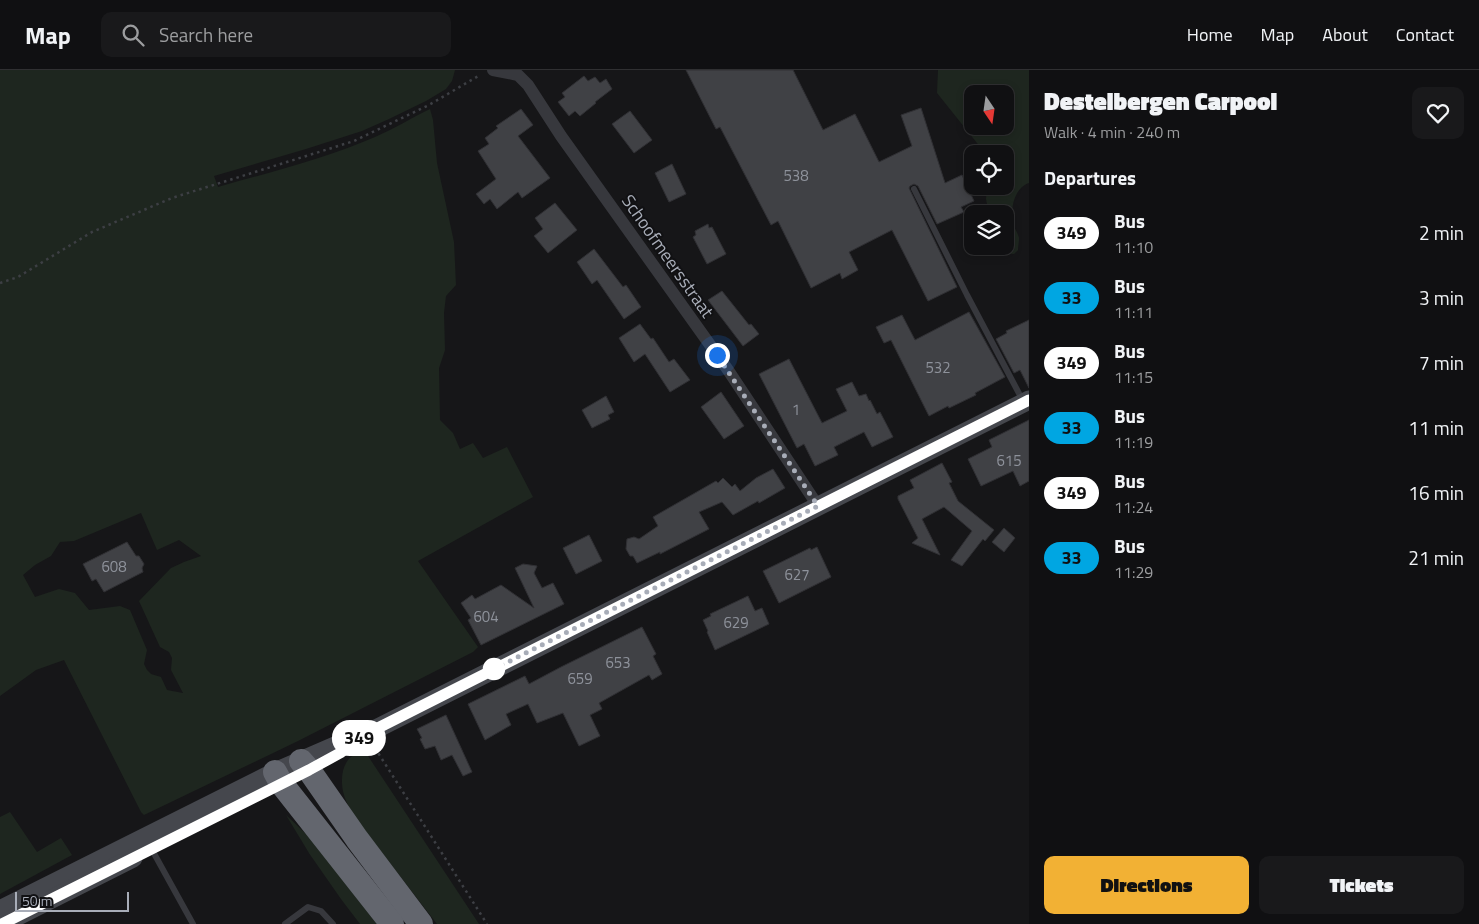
<!DOCTYPE html>
<meta charset="utf-8">
<style>
body{margin:0;font-family:"Titillium Web",sans-serif;background:#19191b;color:#f1f3f6;height:100vh;display:flex;flex-direction:column;font-size:19px;white-space:nowrap}
*{box-sizing:border-box;margin:0}
p{font-size:16px;color:#9c9d9f}
.icon{flex:none;width:28px;height:28px;fill:none;stroke:currentColor;stroke-width:2;stroke-linecap:round;stroke-linejoin:round}
.map{position:relative;flex:1;overflow:hidden}
.drawer{display:flex;flex-direction:column;background:#101012;width:450px}
.drawer>*{flex:none}
.badge{padding:0 10px;border-radius:16px;font-size:18px;line-height:32px}
.needle{width:32px;rotate:167deg}
.buttons{position:absolute;left:964px;top:15px;display:grid;gap:10px}
.buttons a{display:grid;place-items:center;width:50px;height:50px;border-radius:10px;background:#101012;box-shadow:0 2px 8px #0003,0 0 0 1px #303032;font-size:25px}
.scale{position:absolute;left:15px;bottom:12px;width:114px;box-sizing:border-box;padding-left:5px;border:2px solid #a8adb8;border-top:0;font-size:14px;line-height:18px;white-space:nowrap;color:#a8adb8;-webkit-text-stroke:4px #111113;paint-order:stroke}
.you{position:absolute;width:25px;height:25px;margin:-12px;border:4px solid #fff;border-radius:50%;background:#1a73e8;box-shadow:0 0 0 8px #1a73e833}
.map>.badge{position:absolute;translate:-50% -50%;box-shadow:0 0 0 2px #fff}
h2{padding:0 15px;font-size:19px;line-height:45px}
.round{display:grid;place-items:center;flex:none;width:52px;height:52px;border-radius:10px;background:#19191b}
.summary{display:flex;align-items:center;justify-content:space-between;height:85px;padding:0 15px}
h1{font-size:24px;font-weight:800;line-height:38px}
.button{display:flex;gap:10px;margin-top:auto;padding:10px 15px}
.button a{flex:1;height:58px;border-radius:10px;background:#f2b134;color:#111;font-size:20px;font-weight:800;line-height:58px;text-align:center}
.button a+a{background:#19191b;color:#f1f3f6}
ul{padding:0;list-style:none}
li{display:flex;align-items:center;gap:15px;height:65px;padding:0 15px}
li div{flex:1}
li b{display:block;font-size:19px}
li em{font-style:normal}
li .badge{min-width:55px;font-weight:700;text-align:center}
header{display:flex;align-items:center;gap:30px;box-sizing:border-box;height:70px;padding:0 25px;background:#101012;border-bottom:1px solid #303032}
header strong{font-size:24px}
nav{display:flex;gap:28px;margin-inline-start:auto;font-size:18px}
.search{width:350px;height:45px;background:#19191b;display:flex;align-items:center;gap:12px;box-sizing:border-box;padding:0 18px;border-radius:10px;color:#9c9d9f;font-size:19px}
main{display:flex;flex:1;min-height:0}
.map>svg:first-child{display:block}
.green{fill:#1e261f;fill-rule:evenodd}
.building{fill:#404145;stroke:#303034}
.lines{fill:none;stroke-linecap:round;stroke-linejoin:round}
.path{stroke:#3d3f44;stroke-width:2.5;stroke-dasharray:2.5 4;stroke-linecap:butt}
.service{stroke:#37383d;stroke-width:6}
.minor{stroke:#37383d;stroke-width:12}
.secondary{stroke:#45474d;stroke-width:19}
.motorway{stroke:#63666e;stroke-width:24}
.line-casing{stroke:#fff;stroke-width:11}
.line{stroke:#fff;stroke-width:8}
.walk{stroke:#a8adb8;stroke-width:5;stroke-dasharray:0 9}
.stop-dot{fill:#fff;stroke:#fff;stroke-width:2.5}
.labels{text-anchor:middle;dominant-baseline:central;stroke-width:4;stroke-linejoin:round;paint-order:stroke}
.number-label{font-size:15px;fill:#8e929b}
.street-label{font-size:18px;fill:#a8adb8;stroke:#111113}
</style>
<header>
<strong>Map</strong>
<div class="search"><svg class="icon" aria-label="search" viewBox="0 0 24 24"><circle cx="10" cy="10" r="6"/><path d="M15 15l6 6"/></svg>Search here</div>
<nav><a>Home</a><a>Map</a><a>About</a><a>Contact</a></nav>
</header>
<main>
<div class="map">
<svg width="1029" height="854" viewBox="0 0 1029 854">
<rect width="100%" height="100%" fill="#161618"/>
<g class="green">
<path d="M0 0H455L452 11 446 19 426 31 389 49 362 61 306 79 214 106 218 117C270 102 325 89 375 67 394 59 411 48 430 39L433 50 437 93 454 172 456 215 446 226 444 243 445 280 439 298 440 350 453 363 460 379 473 373 483 388 507 377 533 427 418 491 478 577 473 582 298 671 144 745 141 742 64 590 36 600 0 626ZM141 443 157 480 179 470 201 486 184 492 171 498 139 531 160 577 169 582 172 588 171 600 183 623 167 620 161 607 151 604 147 600 144 594 147 580 130 540 120 536 89 540 75 523 59 519 35 527 23 505 35 495 51 486 60 472 74 471Z"/>
<path d="M938 0H1029V113C1014 118 1010 139 1013 153 1014 158 1018 163 1019 168 1019 172 1018 176 1018 180L1014 184 1003 183 1000 176H1005V144H989L986 129 987 116H1005V84H983L981 78 937 23ZM972 24H1005V56H972Z"/>
<path d="M366 683 479 854H437L359 753C353 744 347 735 344 725 340 712 341 692 354 685 357 683 363 684 366 683Z"/>
<polygon points="10,742 37,782 61,768 72,785 0,824 0,747"/>
<polygon points="286,745 322,779 335,800 377,854 360,854 341,829 304,776 309,783"/>
</g>
<g class="building">
<polygon points="686,0 793,0 823,60 855,44 879,92 912,76 901,45 921,38 945,113 962,105 974,131 961,137 964,142 937,154 918,116 914,114 910,116 909,118 957,217 928,231 892,160 849,182 858,200 842,209 840,203 811,218 778,151 771,155 720,57 716,59"/>
<polygon points="584,6 588,11 595,7 600,13 606,9 612,19 595,32 596,33 580,46 575,41 569,46 558,32 565,27 562,23"/>
<polygon points="521,39 533,55 518,66 550,108 522,128 518,122 497,139 490,129 484,134 476,124 496,109 478,81 489,74 485,68 498,58 496,56"/>
<polygon points="630,41 652,70 634,83 612,54"/>
<polygon points="672,94 686,124 669,132 655,103"/>
<polygon points="555,133 577,160 548,183 534,166 543,159 535,148"/>
<polygon points="708,154 709,158 712,157 726,184 707,194 693,167 696,165 695,161"/>
<polygon points="594,179 623,217 626,215 641,237 624,249 597,210 592,214 577,192"/>
<polygon points="722,221 749,255 751,254 759,264 743,276 708,230"/>
<polygon points="969,242 1005,307 975,323 976,325 949,338 948,336 929,346 891,270 884,273 876,257 902,245 915,270"/>
<polygon points="1029,250 1029,318 1020,300 1014,303 996,269 1007,263 1006,261"/>
<polygon points="640,254 651,269 653,268 669,292 674,289 690,310 670,322 645,284 634,292 619,268"/>
<polygon points="789,289 822,353 847,341 836,319 852,312 859,326 866,324 869,331 870,330 877,344 880,342 893,367 872,377 864,362 834,377 838,385 815,396 804,374 797,378 759,304"/>
<polygon points="721,322 744,356 724,369 701,337"/>
<polygon points="606,326 614,342 608,345 610,349 592,358 582,340"/>
<polygon points="1029,350 1029,411 1020,416 1013,401 981,416 968,389 992,377 989,370"/>
<polygon points="942,393 952,412 949,413 958,431 994,460 985,471 983,469 962,496 951,490 972,461 944,437 922,449 940,485 912,473 918,468 898,429 898,426 914,418 910,410"/>
<polygon points="773,399 785,418 759,433 758,431 733,445 722,432 699,442 709,459 660,484 660,482 637,493 633,486 630,486 626,479 627,469 634,467 639,469 658,456 653,447 716,411 718,413 723,408 732,417 735,414 740,421 756,408"/>
<polygon points="1004,458 1015,468 1004,482 992,472"/>
<polygon points="589,465 602,491 576,504 563,478"/>
<polygon points="127,472 136,486 139,486 144,494 142,498 143,502 104,522 96,509 92,511 83,494"/>
<polygon points="817,477 831,507 779,533 763,501 810,478 811,480"/>
<polygon points="523,494 537,496 534,503 542,518 553,513 564,534 481,575 468,550 471,548 461,533 472,525 475,529 501,515 534,538 515,498"/>
<polygon points="748,526 755,541 762,538 769,554 715,580 707,562 708,561 703,550 711,546 710,544"/>
<polygon points="642,557 656,584 653,586 662,604 652,610 649,605 599,633 602,639 590,645 600,666 579,676 563,643 537,653 528,634 506,644 511,655 485,670 468,634 525,606 529,614 561,597"/>
<polygon points="446,645 472,702 463,706 452,685 441,690 435,676 425,679 420,669 422,668 417,659"/>
</g>
<g class="lines">
<g class="path">
<polyline points="0,213 18,207 92,162 172,128 354,71 429,35 480,5"/>
<polyline points="375,678 487,854"/>
</g>
<g class="service">
<polyline points="914,119 967,225 1023,331"/>
<polyline points="151,778 193,854"/>
<polyline points="285,854 308,837 321,841 333,854"/>
</g>
<polyline class="minor" points="493,0 518,5 528,15 561,66 728,300 818,436"/>
<g class="secondary">
<polyline points="0,840 275,702 335,676 360,667 1029,330"/>
<polyline points="2,854 133,788"/>
</g>
<g class="motorway">
<polyline points="301,691 309,700 357,769 421,854"/>
<polyline points="275,702 281,713 392,854"/>
</g>
</g>
<g class="lines">
<defs>
<polyline id="line" points="2,854 309,700 340,683 366,664 1029,330"/>
</defs>
<use href="#line" class="line-casing"/>
<use href="#line" class="line"/>
<polyline class="walk" points="494,599 490,601 818,436 717,285"/>
</g>
<circle class="stop-dot" cx="494" cy="599" r="10"/>
<g class="labels">
<g class="number-label">
<text x="796" y="105">538</text>
<text x="938" y="297">532</text>
<text x="796" y="339">1</text>
<text x="1009" y="390">615</text>
<text x="114" y="496">608</text>
<text x="797" y="504">627</text>
<text x="486" y="546">604</text>
<text x="736" y="552">629</text>
<text x="618" y="592">653</text>
<text x="580" y="608">659</text>
</g>
<g class="street-label">
<text transform="translate(668 186) rotate(55)">Schoofmeersstraat</text>
</g>
</g>
</svg>
<div class="buttons">
<a><svg class="needle" viewBox="-14 -14 28 28"><path d="M0-13l5 13h-10z" fill="#e53935"/><path d="M0 13l5-13h-10z" fill="#9c9d9f"/></svg></a>
<a><svg class="icon" aria-label="locate" viewBox="0 0 24 24"><circle cx="12" cy="12" r="6"/><path d="M12 2v4M12 18v4M2 12h4M18 12h4"/></svg></a>
<a><svg class="icon" aria-label="layers" viewBox="0 0 24 24"><path d="M12 4l9 5-9 5-9-5zM3 14l9 5 9-5"/></svg></a>
</div>
<div class="scale">50 m</div>
<div class="you" style="left:717px;top:285px"></div>
<b class="badge" style="left:359px;top:668px;background:#fff;color:#111">349</b>
</div>
<section class="drawer">
<div class="summary"><div><h1>Destelbergen Carpool</h1><p>Walk · 4 min · 240 m</p></div><a class="round"><svg class="icon" aria-label="heart" viewBox="0 0 24 24"><path d="M12 20l-8-8c-3-5 5-10 8-4 3-6 11-1 8 4z"/></svg></a></div>
<h2>Departures</h2>
<ul>
<li><span class="badge" style="background:#fff;color:#111">349</span><div><b>Bus</b><p>11:10</p></div><em>2 min</em></li>
<li><span class="badge" style="background:#00a6e2;color:#111">33</span><div><b>Bus</b><p>11:11</p></div><em>3 min</em></li>
<li><span class="badge" style="background:#fff;color:#111">349</span><div><b>Bus</b><p>11:15</p></div><em>7 min</em></li>
<li><span class="badge" style="background:#00a6e2;color:#111">33</span><div><b>Bus</b><p>11:19</p></div><em>11 min</em></li>
<li><span class="badge" style="background:#fff;color:#111">349</span><div><b>Bus</b><p>11:24</p></div><em>16 min</em></li>
<li><span class="badge" style="background:#00a6e2;color:#111">33</span><div><b>Bus</b><p>11:29</p></div><em>21 min</em></li>
</ul>
<div class="button"><a>Directions</a><a>Tickets</a></div>
</section>
</main>
